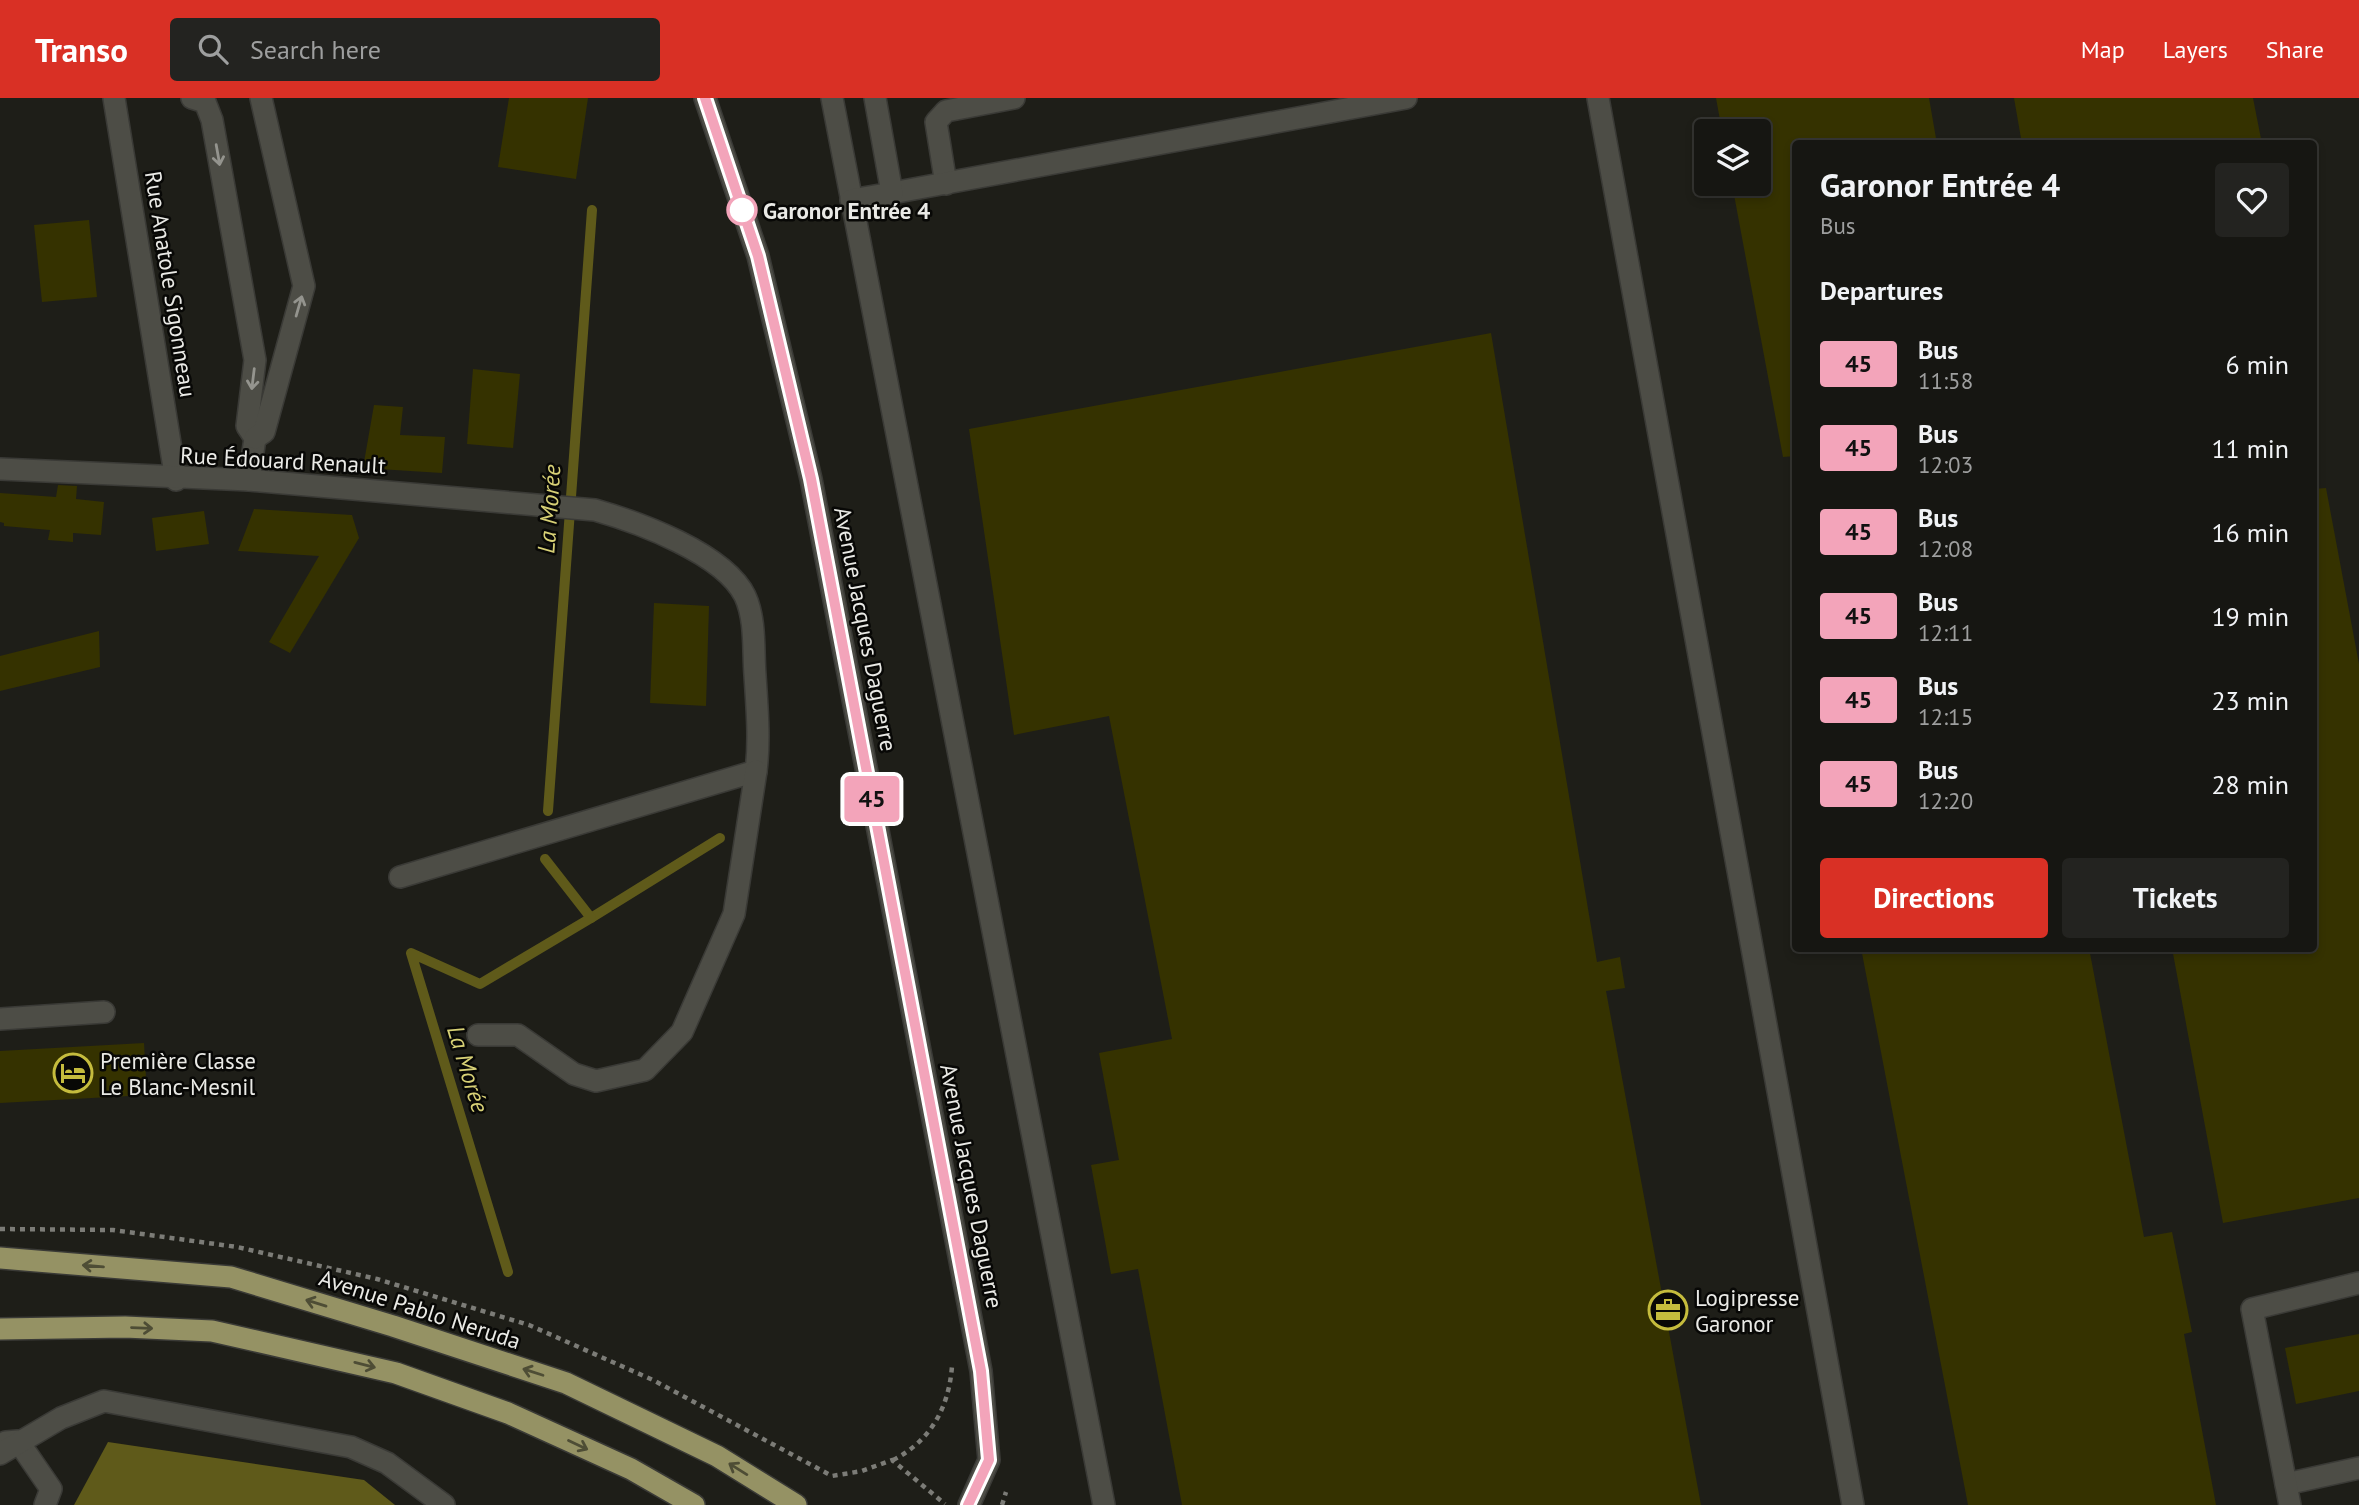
<!DOCTYPE html>
<meta charset="utf-8">
<style>
body{margin:0;font-family:"PT Sans",sans-serif;background:#232320;color:#f1f3f6;height:100vh;display:flex;flex-direction:column;font-size:26px;white-space:nowrap}
*{box-sizing:border-box;margin:0}
p{font-size:23px;color:#9e9f9f}
.icon{flex:none;width:38px;height:38px;fill:none;stroke:currentColor;stroke-width:2;stroke-linecap:round;stroke-linejoin:round}
.map{position:relative;flex:1;overflow:hidden}
.sheet{position:absolute;left:1792px;top:42px;width:525px;height:812px;display:flex;flex-direction:column;background:#161612;border-radius:7px;box-shadow:0 4px 10px #0003,0 0 0 2px #353532}
.sheet>*{flex:none}
.badge{padding:0 14px;border-radius:5px;font-size:24px;line-height:46px}
.fabs{position:absolute;left:1694px;top:21px;display:grid;gap:14px}
.fabs a{display:grid;place-items:center;width:77px;height:77px;border-radius:7px;background:#161612;box-shadow:0 4px 10px #0003,0 0 0 2px #353532;font-size:35px}
.map>.badge{position:absolute;translate:-50% -50%;box-shadow:0 0 0 4px #fff}
h2{padding:0 28px;font-size:26px;line-height:63px}
.round{display:grid;place-items:center;flex:none;width:74px;height:74px;border-radius:7px;background:#232320}
.summary{display:flex;align-items:center;justify-content:space-between;height:119px;padding:0 28px}
h1{font-size:33px;font-weight:700;line-height:52px}
.action{display:flex;gap:14px;margin-top:auto;padding:14px 28px}
.action a{flex:1;height:80px;border-radius:7px;background:#d93025;color:#fff;font-size:28px;font-weight:700;line-height:80px;text-align:center}
.action a+a{background:#232320;color:#f1f3f6}
ul{padding:0;list-style:none}
li{display:flex;align-items:center;gap:21px;height:84px;padding:0 28px}
li div{flex:1}
li b{display:block;font-size:26px}
li em{font-style:normal}
li .badge{min-width:77px;font-weight:700;text-align:center}
header{display:flex;align-items:center;gap:42px;box-sizing:border-box;height:98px;padding:0 35px;background:#d93025;color:#fff}
header strong{font-size:33px}
nav{display:flex;gap:38px;margin-inline-start:auto;font-size:24px}
.search{width:490px;height:63px;background:#232320;display:flex;align-items:center;gap:18px;box-sizing:border-box;padding:0 24px;border-radius:7px;color:#9e9f9f;font-size:26px}
.map>svg:first-child{display:block}
.water{fill:#5f5a1a}
.lines{fill:none;stroke-linecap:round;stroke-linejoin:round}
.stream{stroke:#5f5a1a;stroke-width:10}
.building{fill:#353200}
.minor-casing{stroke:#3a3a36;stroke-width:24}
.major-casing{stroke:#3a3a36;stroke-width:24}
.path{stroke:#7c7c77;stroke-width:4.5;stroke-dasharray:5 5;stroke-linecap:butt}
.minor{stroke:#4d4d46;stroke-width:21}
.major{stroke:#959264;stroke-width:21}
.oneway{stroke:#94948e}
.oneway2{stroke:#4e4d35}
.line-casing{stroke:#fff;stroke-width:16}
.line{stroke:#f3a4ba;stroke-width:10}
.stop-dot{fill:#fff;stroke:#f3a4ba;stroke-width:3.5}
.labels{text-anchor:middle;dominant-baseline:central;stroke-width:5;stroke-linejoin:round;paint-order:stroke}
.stop-label{font-size:23px;font-weight:bold;fill:#eaeae6;stroke:#080806;text-anchor:start}
.street-label{font-size:23px;fill:#eaeae6;stroke:#080806}
.poi-label{font-size:23px;fill:#eaeae6;stroke:#080806;text-anchor:start}
.water-label{font-size:24px;font-style:italic;fill:#d8d176;stroke:#080806}
</style>
<header>
<strong>Transo</strong>
<div class="search"><svg class="icon" aria-label="search" viewBox="0 0 24 24"><circle cx="10" cy="10" r="6"/><path d="M15 15l6 6"/></svg>Search here</div>
<nav><a>Map</a><a>Layers</a><a>Share</a></nav>
</header>
<div class="map">
<svg width="2359" height="1407" viewBox="0 0 2359 1407">
<rect width="100%" height="100%" fill="#1e1e18"/>
<polygon class="water" points="108,1344 364,1382 395,1407 74,1407"/>
<g class="lines">
<g class="stream">
<polyline points="548,713 592,112"/>
<polyline points="591,820 720,740"/>
<polyline points="508,1174 411,855 480,886 591,820 545,761"/>
</g>
</g>
<g class="building">
<polygon points="509,0 588,0 576,81 498,69"/>
<polygon points="1716,0 1929,0 1937,46 1796,46 1796,358 1783,359 1732,86 1759,86 1759,33 1722,33"/>
<polygon points="2014,0 2253,0 2262,46 2022,46"/>
<polygon points="89,122 97,199 42,204 34,127"/>
<polygon points="1491,235 1597,864 1620,859 1625,890 1606,893 1701,1407 1182,1407 1138,1171 1111,1176 1091,1067 1119,1062 1099,955 1172,941 1109,618 1014,637 969,331"/>
<polygon points="473,271 520,276 513,350 467,346"/>
<polygon points="374,307 403,309 400,337 445,339 442,375 363,370"/>
<polygon points="58,387 77,388 76,401 104,404 101,437 73,435 73,444 48,442 50,432 4,428 4,425 0,424 0,395 56,399"/>
<polygon points="2326,390 2359,566 2359,1100 2223,1125 2172,850 2314,850 2314,391"/>
<polygon points="254,411 352,417 359,440 290,555 269,544 319,458 238,453"/>
<polygon points="204,413 209,446 156,453 152,420"/>
<polygon points="654,505 709,508 706,608 650,605"/>
<polygon points="99,533 100,569 0,593 0,558"/>
<polygon points="1861,850 2089,850 2144,1139 2172,1134 2192,1234 2184,1236 2216,1407 1968,1407"/>
<polygon points="144,945 147,997 0,1005 0,953"/>
<polygon points="2359,1236 2359,1293 2296,1306 2285,1250"/>
</g>
<g class="lines">
<defs>
<g id="minor">
<polyline points="114,0 176,382"/>
<polyline points="192,0 205,4 212,22 255,262 247,328 255,340 249,382"/>
<polyline points="705,0 758,158 811,381 981,1273 989,1362 969,1407"/>
<polyline points="832,0 1104,1407"/>
<polyline points="1598,0 1853,1407"/>
<polyline points="946,86 936,24 946,13 1014,0"/>
<polyline points="892,95 1406,0"/>
<polyline points="851,102 892,95 875,0"/>
<polyline points="255,340 264,334 304,188 261,0"/>
<path d="M0 371 249 382 595 412C637 424 724 455 745 498 756 522 753 552 755 577 757 610 760 641 756 673L400 779"/>
<polyline points="0,921 104,914"/>
<polyline points="478,937 518,937 574,976 596,983 645,972 682,934 734,816 756,673"/>
<polyline points="6,1344 18,1343 51,1391 45,1407"/>
<polyline points="0,1356 61,1320 104,1303 351,1349 387,1365 444,1407"/>
<polyline points="2286,1386 2359,1370"/>
<polyline points="2290,1407 2252,1211 2359,1185"/>
</g>
<g id="major">
<polyline points="0,1160 231,1179 393,1228 566,1285 717,1358 796,1407"/>
<polyline points="0,1231 125,1229 212,1233 396,1275 508,1315 631,1371 694,1407"/>
</g>
</defs>
<use href="#minor" class="minor-casing"/>
<use href="#major" class="major-casing"/>
<g class="path">
<polyline points="0,1131 113,1132 237,1149 377,1181 529,1227 653,1282 832,1378 862,1373 892,1362 945,1406"/>
<path d="M893 1362C931 1343 949 1309 952 1268"/>
<polyline points="1002,1407 1006,1394"/>
</g>
<use href="#minor" class="minor"/>
<use href="#major" class="major"/>
</g>
<defs><path id="oneway-shaft" d="M-6 0H5M1.5-3L5.5 0L1.5 3" fill="none" stroke-width="1.6" stroke-linecap="round" stroke-linejoin="round" transform="scale(1.75)"/></defs>
<g class="oneway">
<use href="#oneway-shaft" transform="translate(218 57) rotate(80)"/>
<use href="#oneway-shaft" transform="translate(299 208) rotate(-74)"/>
<use href="#oneway-shaft" transform="translate(253 281) rotate(97)"/>
</g>
<g class="oneway2">
<use href="#oneway-shaft" transform="translate(93 1168) rotate(-175)"/>
<use href="#oneway-shaft" transform="translate(316 1205) rotate(-163)"/>
<use href="#oneway-shaft" transform="translate(142 1230) rotate(2)"/>
<use href="#oneway-shaft" transform="translate(365 1267) rotate(14)"/>
<use href="#oneway-shaft" transform="translate(533 1274) rotate(-162)"/>
<use href="#oneway-shaft" transform="translate(578 1347) rotate(25)"/>
<use href="#oneway-shaft" transform="translate(738 1371) rotate(-148)"/>
</g>
<g class="lines">
<defs>
<polyline id="line" points="705,0 758,158 811,381 981,1273 989,1362 968,1407"/>
</defs>
<use href="#line" class="line-casing"/>
<use href="#line" class="line"/>
</g>
<defs>
<symbol id="hotel-ring" viewBox="-11 -11 22 22"><circle r="9.5" fill="#080806" stroke="#c5bc3d" stroke-width="1.5"/><path d="M-6-4.5h1.5V1H6V5H4.5V3h-9V5H-6ZM-4 0a1.8 1.8 0 1 1 3.6 0ZM.5 0V-2.5h3Q6-2.5 6 0Z" fill="#c5bc3d"/></symbol>
<symbol id="office-ring" viewBox="-11 -11 22 22"><circle r="9.5" fill="#080806" stroke="#c5bc3d" stroke-width="1.5"/><path d="M-6-3h4V-5.5h4V-3h4V5H-6ZM-1-4.5V-3h2v-1.5ZM-6 0V1H6V0Z" fill="#c5bc3d"/></symbol>
</defs>
<g fill-rule="evenodd">
<use href="#hotel-ring" x="51" y="953" width="44" height="44"/>
<use href="#office-ring" x="1646" y="1190" width="44" height="44"/>
</g>
<circle class="stop-dot" cx="742" cy="112" r="14"/>
<g class="labels">
<g class="stop-label">
<text x="763" y="112">Garonor Entrée 4</text>
</g>
<g class="street-label">
<text transform="translate(171 186) rotate(81)">Rue Anatole Sigonneau</text>
<text transform="translate(283 362) rotate(3)">Rue Édouard Renault</text>
<text transform="translate(866 531) rotate(79)">Avenue Jacques Daguerre</text>
<text transform="translate(972 1088) rotate(79)">Avenue Jacques Daguerre</text>
<text transform="translate(420 1211) rotate(18)">Avenue Pablo Neruda</text>
</g>
<g class="poi-label">
<text x="100" y="962">Première Classe<tspan x="100" dy="26">Le Blanc-Mesnil</tspan></text>
<text x="1695" y="1199">Logipresse<tspan x="1695" dy="26">Garonor</tspan></text>
</g>
<g class="water-label">
<text transform="translate(549 411) rotate(-86)">La Morée</text>
<text transform="translate(468 971) rotate(73)">La Morée</text>
</g>
</g>
</svg>
<div class="fabs">
<a><svg class="icon" aria-label="layers" viewBox="0 0 24 24"><path d="M12 4l9 5-9 5-9-5zM3 14l9 5 9-5"/></svg></a>
</div>
<b class="badge" style="left:872px;top:701px;background:#f3a4ba;color:#111">45</b>
<section class="sheet">
<div class="summary"><div><h1>Garonor Entrée 4</h1><p>Bus</p></div><a class="round"><svg class="icon" aria-label="heart" viewBox="0 0 24 24"><path d="M12 20l-8-8c-3-5 5-10 8-4 3-6 11-1 8 4z"/></svg></a></div>
<h2>Departures</h2>
<ul>
<li><span class="badge" style="background:#f3a4ba;color:#111">45</span><div><b>Bus</b><p>11:58</p></div><em>6 min</em></li>
<li><span class="badge" style="background:#f3a4ba;color:#111">45</span><div><b>Bus</b><p>12:03</p></div><em>11 min</em></li>
<li><span class="badge" style="background:#f3a4ba;color:#111">45</span><div><b>Bus</b><p>12:08</p></div><em>16 min</em></li>
<li><span class="badge" style="background:#f3a4ba;color:#111">45</span><div><b>Bus</b><p>12:11</p></div><em>19 min</em></li>
<li><span class="badge" style="background:#f3a4ba;color:#111">45</span><div><b>Bus</b><p>12:15</p></div><em>23 min</em></li>
<li><span class="badge" style="background:#f3a4ba;color:#111">45</span><div><b>Bus</b><p>12:20</p></div><em>28 min</em></li>
</ul>
<div class="action"><a>Directions</a><a>Tickets</a></div>
</section>
</div>
